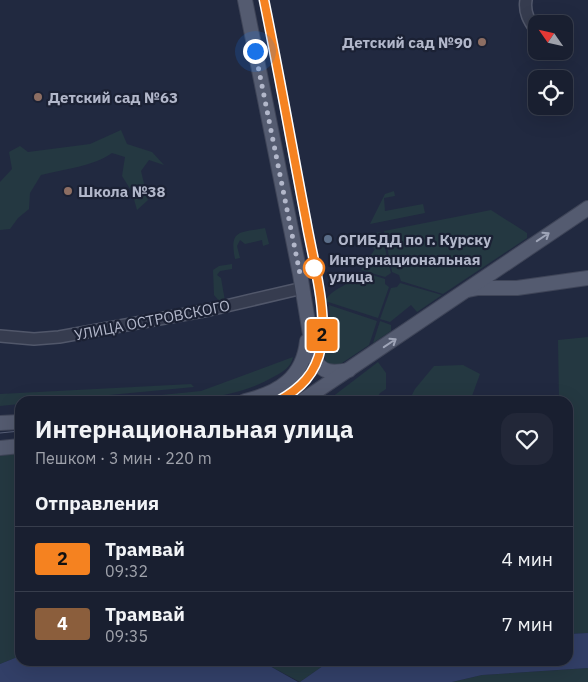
<!DOCTYPE html>
<html lang="ru">
<meta charset="utf-8">
<style>
body{margin:0;font-family:"IBM Plex Sans",sans-serif;background:#222738;color:#f1f3f6;height:100vh;display:flex;flex-direction:column;font-size:19px;white-space:nowrap}
*{box-sizing:border-box;margin:0}
p{font-size:16px;color:#9fa2ab}
.icon{flex:none;width:28px;height:28px;fill:none;stroke:currentColor;stroke-width:2;stroke-linecap:round;stroke-linejoin:round}
.map{position:relative;flex:1;overflow:hidden}
.sheet{position:absolute;left:15px;top:396px;width:558px;height:270px;display:flex;flex-direction:column;background:#191f30;border-radius:15px;box-shadow:0 5px 20px #0002,0 0 0 1px #373d4c}
.sheet>*{flex:none}
.badge{padding:0 10px;border-radius:4px;font-size:18px;line-height:32px}
.needle{width:32px;rotate:304deg}
.controls{position:absolute;left:528px;top:15px;display:grid;gap:10px}
.controls a{display:grid;place-items:center;width:45px;height:45px;border-radius:10px;background:#191f30;box-shadow:0 5px 20px #0002,0 0 0 1px #373d4c;font-size:25px}
.you{position:absolute;width:25px;height:25px;margin:-12px;border:4px solid #fff;border-radius:50%;background:#1a73e8;box-shadow:0 0 0 8px #1a73e833}
.map>.badge{position:absolute;translate:-50% -50%;box-shadow:0 0 0 2px #fff}
h2{padding:0 20px;font-size:19px;line-height:45px}
.round{display:grid;place-items:center;flex:none;width:52px;height:52px;border-radius:15px;background:#222738}
.summary{display:flex;align-items:center;justify-content:space-between;height:85px;padding:0 20px}
h1{font-size:24px;font-weight:700;line-height:38px}
ul{padding:0;list-style:none}
li{display:flex;align-items:center;gap:15px;height:65px;padding:0 20px;border-top:1px solid #373d4c}
li div{flex:1}
li b{display:block;font-size:19px}
li em{font-style:normal}
li .badge{min-width:55px;font-weight:700;text-align:center}
.map>svg:first-child{display:block}
.green{fill:#243841}
.water{fill:#323f67}
.lines{fill:none;stroke-linecap:round;stroke-linejoin:round}
.minor-casing{stroke:#51576a;stroke-width:14}
.major-casing{stroke:#3f4558;stroke-width:16}
.minor{stroke:#363c4f;stroke-width:11}
.major{stroke:#545b70;stroke-width:14}
.tram{stroke:#575f77;stroke-width:1}
.oneway{stroke:#9fa5b8}
.line-casing{stroke:#fff;stroke-width:11}
.line{stroke:#f58220;stroke-width:8}
.walk{stroke:#b2b7ca;stroke-width:5;stroke-dasharray:0 9}
.education-dot{fill:#8d6e63;stroke:#1b2134;stroke-width:2}
.service-dot{fill:#5c6f8a;stroke:#1b2134;stroke-width:2}
.stop-dot{fill:#fff;stroke:#f58220;stroke-width:2.5}
.labels{text-anchor:middle;dominant-baseline:central;stroke-width:4.5;stroke-linejoin:round;paint-order:stroke}
.poi-label{font-size:15px;font-weight:bold;fill:#b2b7ca;stroke:#1b2134;text-anchor:start}
.stop-label{font-size:15px;font-weight:bold;fill:#b2b7ca;stroke:#1b2134;text-anchor:start}
.street-label{font-size:15px;fill:#b2b7ca;stroke:#1b2134}
</style>
<div class="map">
<svg width="588" height="682" viewBox="0 0 588 682">
<rect width="100%" height="100%" fill="#212940"/>
<g class="green">
<path d="M121 130 127 144 152 152 164 165 149 160 141 171 148 200 137 210 132 192 122 176 125 157 112 153C92 167 64 169 41 175L30 193 29 209 18 218 10 229 0 230V182L12 169 9 152 20 146 28 152 90 144Z"/>
<polygon points="394,191 395,196 384,198 385,211 423,204 425,213 370,224 385,194"/>
<polygon points="491,210 527,233 527,238 443,294 401,281 399,275 392,272 384,231"/>
<path d="M265 228 269 244 263 246 262 240 245 244 240 240 237 246 240 258 235 259C229 229 240 233 265 228Z"/>
<polygon points="381,232 391,273 385,277 361,270 375,249 365,243 368,234"/>
<polygon points="232,264 232,269 220,271 217,275 221,278 225,301 220,302 214,295 213,270 219,266"/>
<path d="M360 271 385 279V284L389 287 378 318 325 301C333 287 351 286 360 271Z"/>
<polygon points="400,283 442,295 417,312 411,305 390,322 380,319 391,288 397,287"/>
<polygon points="329,305 377,321 369,345 336,367 327,365 325,358 325,319 330,318"/>
<polygon points="380,321 391,325 391,331 373,343"/>
<polygon points="588,337 588,633 568,634 568,401 559,401 558,340"/>
<path d="M293 357C291 367 283 372 275 376 227 405 155 401 101 401L201 391Z"/>
<polygon points="378,362 386,373 386,389 380,393 375,401 327,401"/>
<polygon points="463,365 480,374 472,396 467,401 409,401 415,389 434,366"/>
<polygon points="191,384 194,387 46,401 20,401 20,404 0,406 0,394"/>
<polygon points="20,453 20,656 0,664 0,456"/>
<polygon points="248,661 330,661 300,682 268,665"/>
<polygon points="588,668 588,682 452,682 482,675"/>
</g>
<g class="water">
<polygon points="588,633 588,668 482,675 452,682 300,682 330,661 568,661 568,634"/>
<polygon points="20,656 20,661 248,661 268,665 298,682 0,682 0,664"/>
</g>
<g class="lines">
<defs>
<g id="minor">
<path d="M526 0C524 12 529 21 536 30"/>
<polyline points="0,336 34,339 59,337 209,310 303,288"/>
</g>
<g id="major">
<path d="M245 0 300 274 314 358C322 374 333 373 349 370"/>
<polyline points="468,290 478,288 517,288 588,278"/>
<path d="M245 401C279 393 303 378 307 341"/>
<polyline points="302,401 588,208"/>
<polyline points="0,423 20,422"/>
<polyline points="0,448 20,446"/>
</g>
</defs>
<use href="#minor" class="minor-casing"/>
<use href="#major" class="major-casing"/>
<use href="#minor" class="minor"/>
<use href="#major" class="major"/>
<g class="tram">
<path d="M260 0C274 71 286 142 300 213 307 255 325 314 314 356 308 379 289 393 267 401"/>
<polyline points="0,433 20,431"/>
</g>
</g>
<defs><path id="oneway-shaft" d="M-6 0H5M1.5-3L5.5 0L1.5 3" fill="none" stroke-width="1.6" stroke-linecap="round" stroke-linejoin="round" transform="scale(1.25)"/></defs>
<g class="oneway">
<use href="#oneway-shaft" transform="translate(543 237) rotate(-34)"/>
<use href="#oneway-shaft" transform="translate(390 343) rotate(-34)"/>
</g>
<g class="lines">
<defs>
<path id="line" d="M264 0C279 73 292 147 306 220 312 256 328 311 321 347 316 374 300 389 278 401"/>
</defs>
<use href="#line" class="line-casing"/>
<use href="#line" class="line"/>
<polyline class="walk" points="255,51 300,274 314,268"/>
</g>
<g class="education-dot">
<circle cx="482" cy="42" r="5"/>
<circle cx="38" cy="97" r="5"/>
<circle cx="68" cy="191" r="5"/>
</g>
<circle class="service-dot" cx="328" cy="239" r="5"/>
<circle class="stop-dot" cx="314" cy="268" r="10"/>
<g class="labels">
<g class="poi-label">
<text x="472" y="42" text-anchor="end">Детский сад №90</text>
<text x="48" y="97">Детский сад №63</text>
<text x="78" y="191">Школа №38</text>
<text x="338" y="239">ОГИБДД по г. Курску</text>
</g>
<g class="stop-label">
<text x="329" y="259">Интернациональная<tspan x="329" dy="17">улица</tspan></text>
</g>
<g class="street-label">
<text transform="translate(152 320) rotate(-11)">УЛИЦА ОСТРОВСКОГО</text>
</g>
</g>
</svg>
<div class="controls">
<a><svg class="needle" viewBox="-14 -14 28 28"><path d="M0-13l5 13h-10z" fill="#e53935"/><path d="M0 13l5-13h-10z" fill="#9fa2ab"/></svg></a>
<a><svg class="icon" aria-label="locate" viewBox="0 0 24 24"><circle cx="12" cy="12" r="6"/><path d="M12 2v4M12 18v4M2 12h4M18 12h4"/></svg></a>
</div>
<div class="you" style="left:255px;top:51px"></div>
<b class="badge" style="left:322px;top:335px;background:#f58220;color:#111">2</b>
<section class="sheet">
<div class="summary"><div><h1>Интернациональная улица</h1><p>Пешком · 3 мин · 220 m</p></div><a class="round"><svg class="icon" aria-label="heart" viewBox="0 0 24 24"><path d="M12 20l-8-8c-3-5 5-10 8-4 3-6 11-1 8 4z"/></svg></a></div>
<h2>Отправления</h2>
<ul>
<li><span class="badge" style="background:#f58220;color:#111">2</span><div><b>Трамвай</b><p>09:32</p></div><em>4 мин</em></li>
<li><span class="badge" style="background:#8b5e3c;color:#fff">4</span><div><b>Трамвай</b><p>09:35</p></div><em>7 мин</em></li>
</ul>
</section>
</div>
